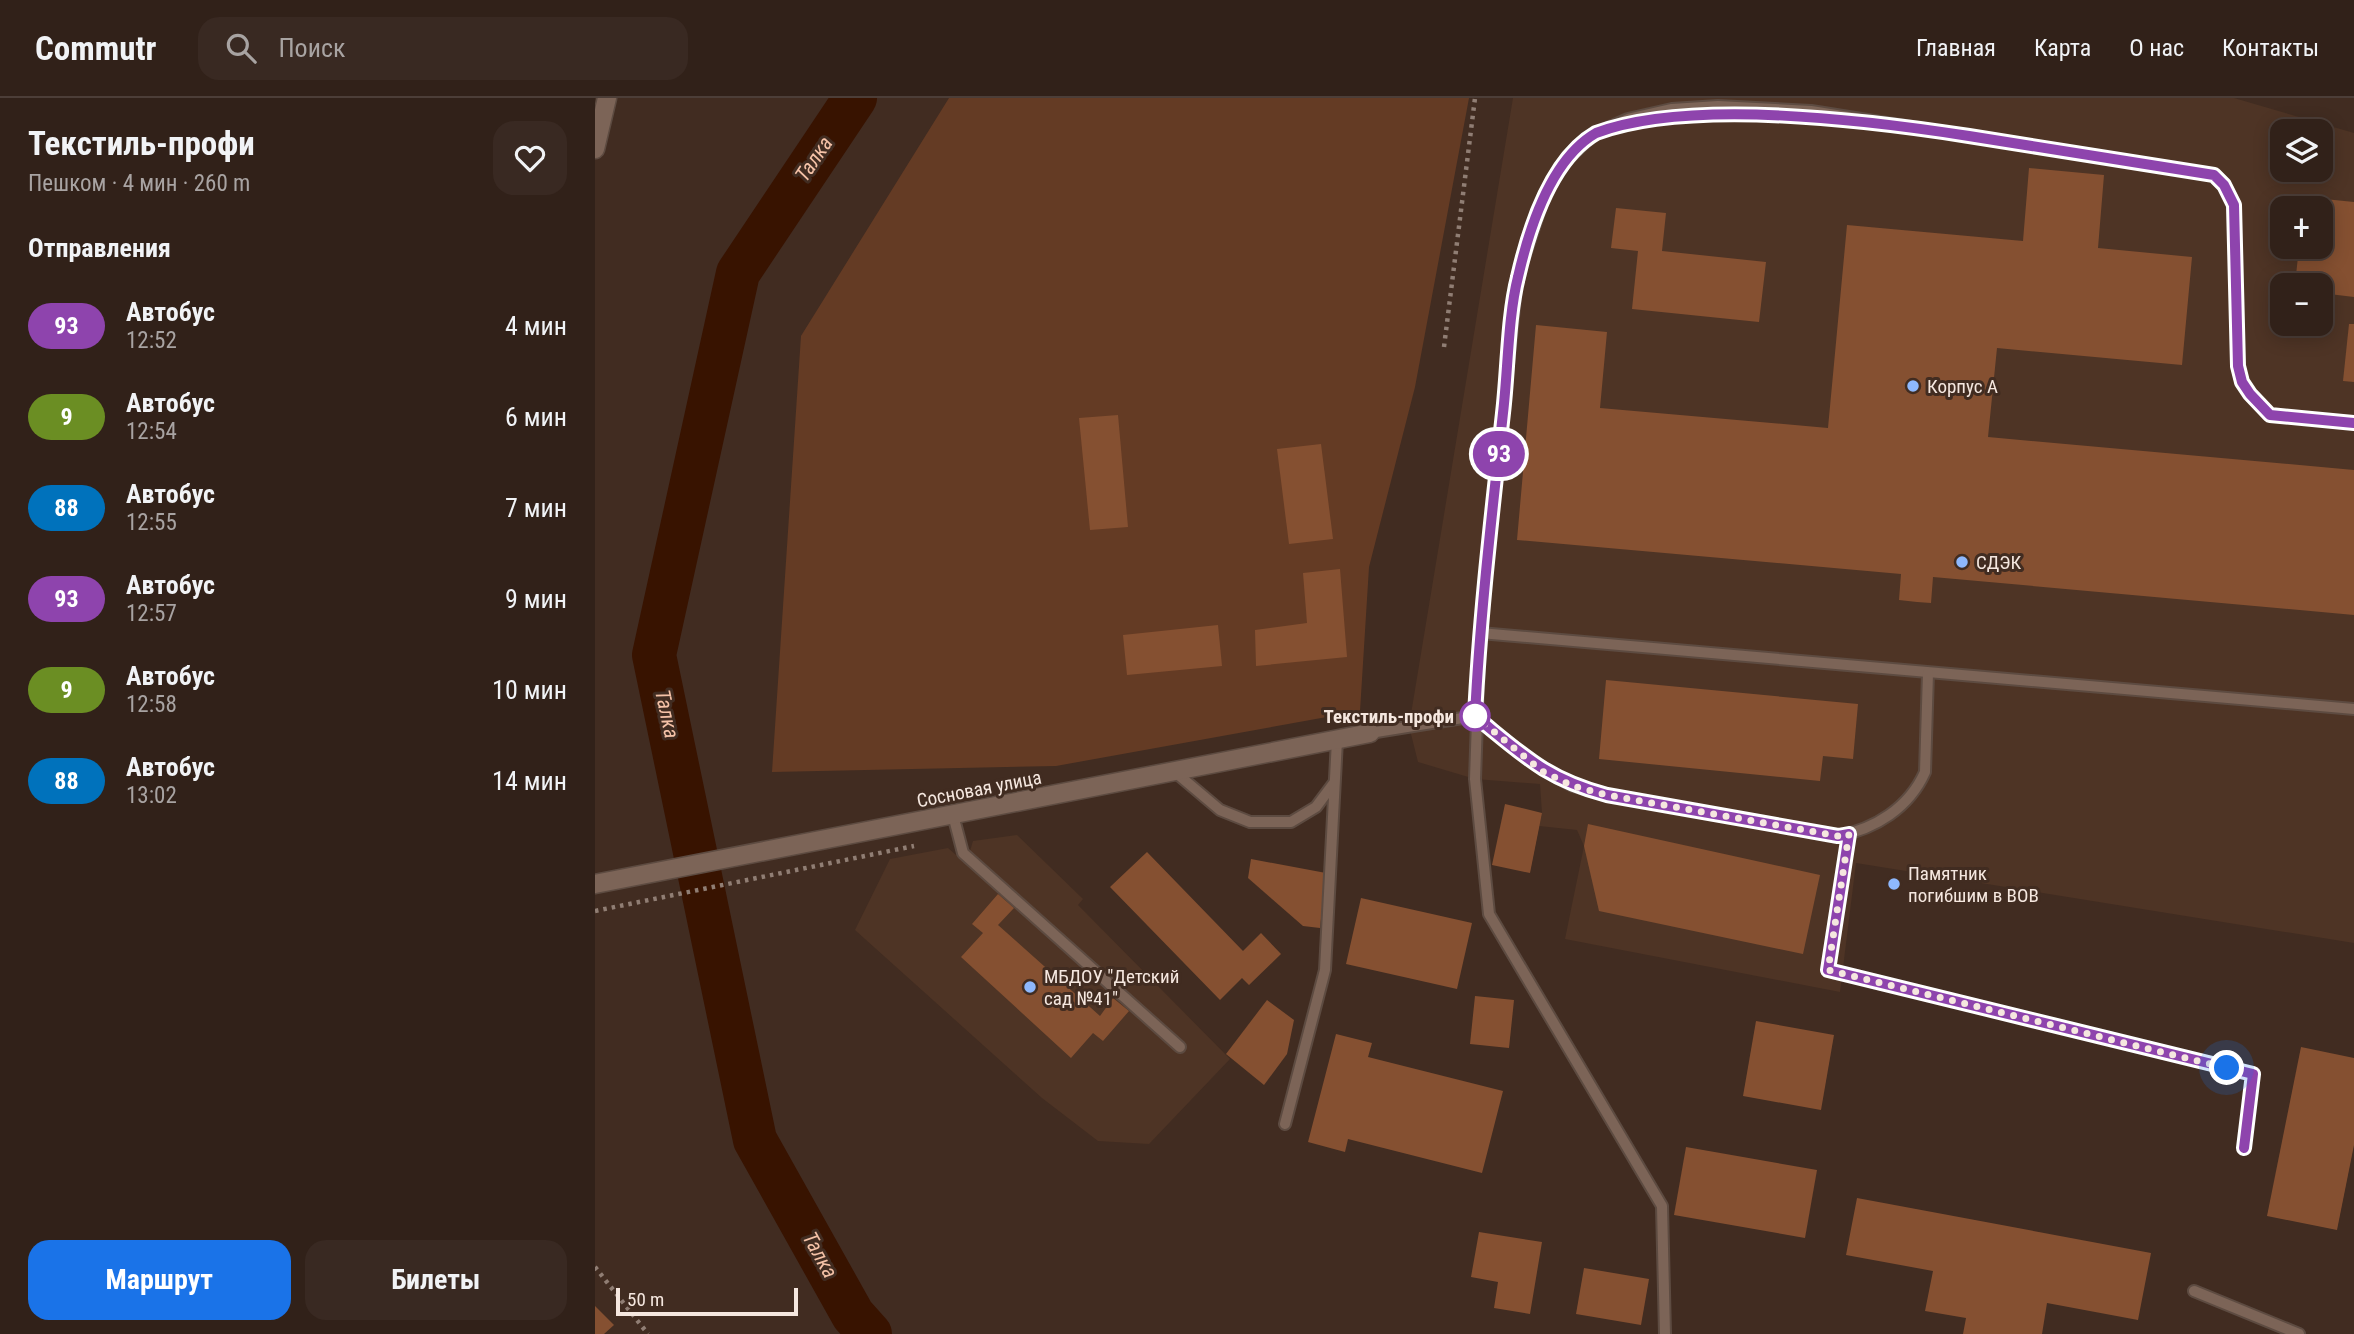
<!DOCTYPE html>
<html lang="ru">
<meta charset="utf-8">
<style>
body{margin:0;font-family:"Roboto Condensed",sans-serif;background:#392922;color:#f1f3f6;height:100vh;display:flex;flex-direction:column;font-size:26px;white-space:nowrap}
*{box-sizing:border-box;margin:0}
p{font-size:23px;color:#a8a3a2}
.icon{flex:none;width:38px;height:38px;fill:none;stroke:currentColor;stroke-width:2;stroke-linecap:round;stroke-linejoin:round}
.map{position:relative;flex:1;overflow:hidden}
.panel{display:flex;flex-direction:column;background:#312119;width:595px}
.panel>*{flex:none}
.badge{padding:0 14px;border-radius:23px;font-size:24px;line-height:46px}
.buttons{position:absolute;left:1675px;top:21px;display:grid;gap:14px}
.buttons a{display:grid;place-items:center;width:63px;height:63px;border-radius:14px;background:#312119;box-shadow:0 4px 18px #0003,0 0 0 2px #4c3e38;font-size:35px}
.scale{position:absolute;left:21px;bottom:18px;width:182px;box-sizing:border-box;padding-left:7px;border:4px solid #f5e7df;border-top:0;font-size:19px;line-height:24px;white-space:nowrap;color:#f5e7df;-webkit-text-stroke:5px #412c21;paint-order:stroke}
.you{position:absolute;width:35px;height:35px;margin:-18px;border:5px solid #fff;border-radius:50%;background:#1a73e8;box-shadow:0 0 0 10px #1a73e833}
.map>.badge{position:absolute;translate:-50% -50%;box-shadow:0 0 0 4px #fff}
h2{padding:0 28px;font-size:26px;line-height:63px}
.round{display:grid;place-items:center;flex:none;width:74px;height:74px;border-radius:21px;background:#392922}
.overview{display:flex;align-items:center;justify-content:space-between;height:119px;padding:0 28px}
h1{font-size:33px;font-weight:700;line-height:52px}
.cta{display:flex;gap:14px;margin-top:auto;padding:14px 28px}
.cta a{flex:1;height:80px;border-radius:21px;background:#1a73e8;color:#fff;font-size:28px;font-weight:700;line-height:80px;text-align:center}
.cta a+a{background:#392922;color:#f1f3f6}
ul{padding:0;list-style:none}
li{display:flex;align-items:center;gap:21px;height:91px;padding:0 28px}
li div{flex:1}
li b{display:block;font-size:26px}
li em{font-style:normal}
li .badge{min-width:77px;font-weight:700;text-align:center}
header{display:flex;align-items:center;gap:42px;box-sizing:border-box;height:98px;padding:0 35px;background:#312119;border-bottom:2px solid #4c3e38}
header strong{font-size:33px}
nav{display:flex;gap:38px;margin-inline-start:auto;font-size:24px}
.search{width:490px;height:63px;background:#392922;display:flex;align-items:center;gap:18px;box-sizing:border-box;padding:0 24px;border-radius:21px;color:#a8a3a2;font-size:26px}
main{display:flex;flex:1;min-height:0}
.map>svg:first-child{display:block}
.built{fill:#4e3425;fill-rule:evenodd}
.green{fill:#643b24}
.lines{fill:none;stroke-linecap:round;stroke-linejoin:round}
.river{stroke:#381300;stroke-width:44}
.building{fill:#855031}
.lane-casing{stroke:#5d4b41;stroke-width:14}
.street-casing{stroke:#5d4b41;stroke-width:21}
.secondary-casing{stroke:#5d4b41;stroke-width:21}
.path{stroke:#907e74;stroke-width:4.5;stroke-dasharray:3.5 5;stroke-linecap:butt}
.lane{stroke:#7c6457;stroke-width:10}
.street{stroke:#7c6457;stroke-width:18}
.secondary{stroke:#7c6457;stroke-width:18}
.line-casing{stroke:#fff;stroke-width:16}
.line{stroke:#8e44ad;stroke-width:10}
.walk{stroke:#f5e7df;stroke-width:7;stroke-dasharray:0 12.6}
.poi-dot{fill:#8eb8fd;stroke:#412c21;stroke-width:2.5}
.stop-dot{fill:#fff;stroke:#8e44ad;stroke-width:3.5}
.labels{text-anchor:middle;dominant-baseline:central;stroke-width:6;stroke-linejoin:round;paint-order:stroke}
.poi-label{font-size:19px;fill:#f5e7df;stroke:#412c21;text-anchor:start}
.stop-label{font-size:19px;font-weight:bold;fill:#f5e7df;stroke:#412c21;text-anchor:end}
.street-label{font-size:19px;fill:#f5e7df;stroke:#412c21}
.water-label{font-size:21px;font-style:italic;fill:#f5c2a7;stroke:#412c21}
</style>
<header>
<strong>Commutr</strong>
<div class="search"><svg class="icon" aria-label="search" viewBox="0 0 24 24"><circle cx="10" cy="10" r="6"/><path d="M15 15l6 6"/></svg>Поиск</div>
<nav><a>Главная</a><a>Карта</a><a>О нас</a><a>Контакты</a></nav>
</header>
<main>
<section class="panel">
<div class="overview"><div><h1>Текстиль-профи</h1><p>Пешком · 4 мин · 260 m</p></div><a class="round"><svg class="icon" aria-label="heart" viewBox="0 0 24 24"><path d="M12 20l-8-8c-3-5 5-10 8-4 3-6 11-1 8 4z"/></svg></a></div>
<h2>Отправления</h2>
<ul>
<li><span class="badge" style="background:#8e44ad;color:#fff">93</span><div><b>Автобус</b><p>12:52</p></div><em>4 мин</em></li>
<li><span class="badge" style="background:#6b8e23;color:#fff">9</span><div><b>Автобус</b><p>12:54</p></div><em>6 мин</em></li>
<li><span class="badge" style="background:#0072bc;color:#fff">88</span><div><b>Автобус</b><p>12:55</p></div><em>7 мин</em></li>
<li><span class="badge" style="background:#8e44ad;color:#fff">93</span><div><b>Автобус</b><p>12:57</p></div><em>9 мин</em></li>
<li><span class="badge" style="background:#6b8e23;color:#fff">9</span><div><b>Автобус</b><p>12:58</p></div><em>10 мин</em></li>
<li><span class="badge" style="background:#0072bc;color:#fff">88</span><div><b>Автобус</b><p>13:02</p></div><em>14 мин</em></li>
</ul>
<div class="cta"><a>Маршрут</a><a>Билеты</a></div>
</section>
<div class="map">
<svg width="1759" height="1236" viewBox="0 0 1759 1236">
<rect width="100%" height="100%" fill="#412c21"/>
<g class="built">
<path d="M918 0H1639L1759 35V845L1261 765 1245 894 970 841 989 748 982 732 944 728 947 715 945 686 880 681 823 664 814 628ZM1687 33H1726V72H1687ZM1687 110H1726V149H1687ZM1687 187H1726V226H1687Z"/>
<polygon points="422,737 488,801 483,807 635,961 554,1046 503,1043 447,1000 260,832 295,761 353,750 361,757 375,753 378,743"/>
</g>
<polygon class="green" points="354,0 874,0 820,289 774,469 765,613 461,668 177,674 206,238"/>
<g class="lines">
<polyline class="river" points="260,0 143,175 59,557 160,1042 258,1217 275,1236"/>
</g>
<g class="building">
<polygon points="1434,70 1509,77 1503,150 1597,159 1587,267 1402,250 1393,339 1759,372 1759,517 1338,479 1336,505 1322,504 1304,502 1306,476 922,442 941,227 1012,234 1005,310 1233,330 1252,127 1428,143"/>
<polygon points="1710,99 1759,104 1759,199 1726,195 1726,187 1700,187 1704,149 1726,149 1726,110 1708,110"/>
<polygon points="1021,110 1071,115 1067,153 1171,164 1164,224 1037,211 1043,153 1016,150"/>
<polygon points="1754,226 1759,226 1759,284 1748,283"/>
<polygon points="523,317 533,429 495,432 484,320"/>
<polygon points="726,346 738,441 694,446 682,351"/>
<polygon points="745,471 752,559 661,568 660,532 712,525 708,475"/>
<polygon points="623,527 627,568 532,577 528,537"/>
<polygon points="1011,582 1263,606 1258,661 1228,658 1225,683 1004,661"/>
<polygon points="910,706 947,715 935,775 897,767"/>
<polygon points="993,726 1225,777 1208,856 1004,813 989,748"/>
<polygon points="552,754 648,853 666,835 686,856 654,887 647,880 625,902 515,789"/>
<polygon points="656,761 731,775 725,830 708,828 653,780"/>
<polygon points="403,796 419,810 403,827 505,918 518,900 534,913 508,943 498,935 476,960 366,859 388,835 377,826"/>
<polygon points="766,800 877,825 862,891 751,866"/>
<polygon points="880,898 919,902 914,950 875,946"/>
<polygon points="672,902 699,922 692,956 669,987 631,956"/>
<polygon points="1161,923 1239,937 1226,1012 1148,998"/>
<polygon points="741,936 777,945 773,959 908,993 887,1075 753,1041 750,1054 713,1044"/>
<polygon points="1706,949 1759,960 1759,1047 1742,1132 1672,1118"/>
<polygon points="1091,1049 1222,1072 1210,1140 1079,1117"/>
<polygon points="1262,1100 1556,1155 1543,1222 1452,1205 1447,1236 1368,1236 1371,1220 1330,1213 1338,1173 1251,1157"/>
<polygon points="884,1134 947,1144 935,1216 899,1210 903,1184 876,1179"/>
<polygon points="989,1170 1054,1181 1046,1227 981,1216"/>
<polygon points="0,1208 19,1227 9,1236 0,1236"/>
</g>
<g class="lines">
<defs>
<g id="lane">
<polyline points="885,535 1759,611"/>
<path d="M775 635 880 618 948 672 978 688 1012 697 1243 738C1280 731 1314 710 1330 674L1333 575"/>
<polyline points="580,674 625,712 655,724 696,724 721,709 739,685"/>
<polyline points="358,717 368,755 585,949"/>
<polyline points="1254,736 1233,872 1658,976 1649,1050"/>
<polyline points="690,1026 730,872 742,642"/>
<polyline points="1599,1193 1704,1236"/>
<polyline points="1070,1236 1067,1108 894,816 880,681 885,535 922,181 950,96 971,63 999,36 1033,21 1077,11 1123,8 1216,13 1619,77 1629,87 1639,107 1643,268 1647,284 1655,296 1675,317 1759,325"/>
</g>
<polyline id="street" points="0,786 775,635"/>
<polyline id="secondary" points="0,51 12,0"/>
</defs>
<use href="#lane" class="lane-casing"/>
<use href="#street" class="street-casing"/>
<use href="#secondary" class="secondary-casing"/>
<g class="path">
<polyline points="849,249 880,0"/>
<polyline points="0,813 319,748"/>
<polyline points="0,1169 53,1236"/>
</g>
<use href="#lane" class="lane"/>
<use href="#street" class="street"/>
<use href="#secondary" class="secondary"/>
</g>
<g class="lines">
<defs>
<path id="line" d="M1649 1050 1658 976 1233 872 1254 736 1243 738 1012 697C951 681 928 657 880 618 885 517 897 416 908 315 913 273 913 218 923 179 934 131 956 61 1001 35 1095 0 1271 22 1374 38 1456 51 1538 64 1619 77L1629 87 1639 107 1643 268 1647 284 1655 296 1675 317 1759 325"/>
</defs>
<use href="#line" class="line-casing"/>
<use href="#line" class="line"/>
<polyline class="walk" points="880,618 947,673 978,688 1012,697 1243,738 1254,736 1233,872 1632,970"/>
</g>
<g class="poi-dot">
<circle cx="1318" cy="288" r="7"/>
<circle cx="1367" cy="464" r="7"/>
<circle cx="1299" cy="786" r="7"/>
<circle cx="435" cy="889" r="7"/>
</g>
<circle class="stop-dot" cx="880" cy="618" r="14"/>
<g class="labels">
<g class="poi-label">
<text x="1332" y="288">Корпус А</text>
<text x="1381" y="464">СДЭК</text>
<text x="1313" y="775">Памятник<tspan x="1313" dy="22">погибшим в ВОВ</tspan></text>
<text x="449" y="878">МБДОУ "Детский<tspan x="449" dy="22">сад №41"</tspan></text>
</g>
<g class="stop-label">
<text x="859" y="618">Текстиль-профи</text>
</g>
<g class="street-label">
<text transform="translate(384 691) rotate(-11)">Сосновая улица</text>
</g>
<g class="water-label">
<text transform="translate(219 61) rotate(-56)">Талка</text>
<text transform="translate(72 616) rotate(78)">Талка</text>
<text transform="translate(225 1157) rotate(61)">Талка</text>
</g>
</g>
</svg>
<div class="buttons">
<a><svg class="icon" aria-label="layers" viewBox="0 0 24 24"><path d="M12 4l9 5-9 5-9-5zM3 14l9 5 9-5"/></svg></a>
<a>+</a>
<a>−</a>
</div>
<div class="scale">50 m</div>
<div class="you" style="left:1632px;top:970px"></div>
<b class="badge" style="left:904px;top:356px;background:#8e44ad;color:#fff">93</b>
</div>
</main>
